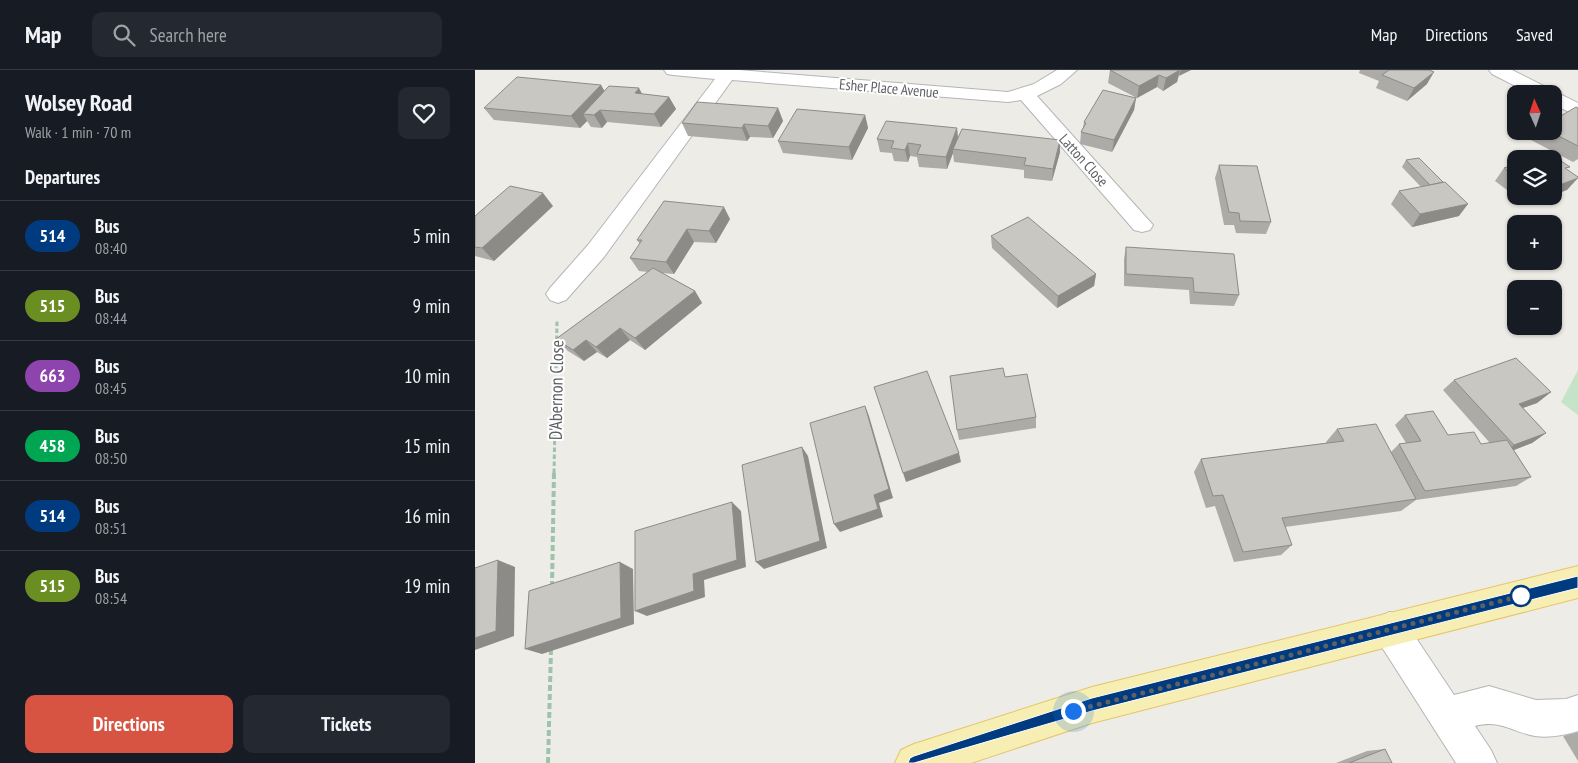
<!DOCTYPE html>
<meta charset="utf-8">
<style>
body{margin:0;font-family:"PT Sans Narrow",sans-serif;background:#242831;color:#f1f3f6;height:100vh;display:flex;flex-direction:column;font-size:19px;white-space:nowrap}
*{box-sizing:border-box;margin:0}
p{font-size:16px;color:#9ea1a6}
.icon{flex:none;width:28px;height:28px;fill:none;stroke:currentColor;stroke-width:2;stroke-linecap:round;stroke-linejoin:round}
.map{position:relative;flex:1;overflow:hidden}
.drawer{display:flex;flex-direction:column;background:#171b24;width:475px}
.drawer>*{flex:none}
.badge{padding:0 10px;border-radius:16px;font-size:18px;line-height:32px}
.needle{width:32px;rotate:357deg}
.controls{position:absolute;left:1032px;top:15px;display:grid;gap:10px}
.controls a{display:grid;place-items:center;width:55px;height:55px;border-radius:10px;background:#171b24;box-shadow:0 1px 4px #0004;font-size:25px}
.you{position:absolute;width:25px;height:25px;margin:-12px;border:4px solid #fff;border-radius:50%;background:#1a73e8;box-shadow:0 0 0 8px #1a73e833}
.map>.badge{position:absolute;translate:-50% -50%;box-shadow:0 0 0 2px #fff}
h2{padding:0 25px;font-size:19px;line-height:45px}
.round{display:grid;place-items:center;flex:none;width:52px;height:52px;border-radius:10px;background:#242831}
.head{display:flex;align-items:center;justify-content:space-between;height:85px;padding:0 25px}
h1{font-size:24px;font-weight:600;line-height:38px}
.cta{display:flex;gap:10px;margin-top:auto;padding:10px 25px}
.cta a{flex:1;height:58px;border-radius:10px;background:#d75443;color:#fff;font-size:20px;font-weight:600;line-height:58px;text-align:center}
.cta a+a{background:#242831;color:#f1f3f6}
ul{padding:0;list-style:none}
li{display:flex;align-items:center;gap:15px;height:70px;padding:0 25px;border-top:1px solid #363941}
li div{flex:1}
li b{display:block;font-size:19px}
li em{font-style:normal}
li .badge{min-width:55px;font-weight:700;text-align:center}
header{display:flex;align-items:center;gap:30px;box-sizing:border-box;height:70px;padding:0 25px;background:#171b24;border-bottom:1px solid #363941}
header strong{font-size:24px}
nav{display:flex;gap:28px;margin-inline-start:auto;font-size:18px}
.search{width:350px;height:45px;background:#242831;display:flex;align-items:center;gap:12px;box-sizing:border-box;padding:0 18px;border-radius:10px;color:#9ea1a6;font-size:19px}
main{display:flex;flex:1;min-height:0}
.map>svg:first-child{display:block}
.green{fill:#c5e3c6}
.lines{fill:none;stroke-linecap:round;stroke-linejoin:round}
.minor-casing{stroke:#b3b5b9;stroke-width:2}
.major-casing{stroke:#e3c66a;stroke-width:2}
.path-far1{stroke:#9ec3ab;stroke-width:3;stroke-dasharray:4.5 2.5;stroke-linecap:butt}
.path{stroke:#9ec3ab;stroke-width:4;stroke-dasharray:6 3;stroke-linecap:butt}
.minor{fill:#fff;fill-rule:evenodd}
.major{fill:#f6eeb2;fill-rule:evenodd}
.wall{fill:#adaba7}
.shaded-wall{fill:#8d8b88}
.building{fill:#c9c7c2;stroke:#8d8b88}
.line{fill:#003b80;stroke:#fff}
.walk{stroke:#5d6064;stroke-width:5;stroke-dasharray:0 9}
.stop-dot{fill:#fff;stroke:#003b80;stroke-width:2.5}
.labels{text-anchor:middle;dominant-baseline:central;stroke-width:4;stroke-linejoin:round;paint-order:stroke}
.far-street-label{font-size:15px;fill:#5d6064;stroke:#fff}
.street-label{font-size:18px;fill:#5d6064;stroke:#fff}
</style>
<header>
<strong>Map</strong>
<div class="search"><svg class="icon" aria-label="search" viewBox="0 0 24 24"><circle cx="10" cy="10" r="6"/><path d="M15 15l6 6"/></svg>Search here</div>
<nav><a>Map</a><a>Directions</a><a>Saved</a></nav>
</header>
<main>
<section class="drawer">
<div class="head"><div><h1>Wolsey Road</h1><p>Walk · 1 min · 70 m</p></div><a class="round"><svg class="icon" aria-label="heart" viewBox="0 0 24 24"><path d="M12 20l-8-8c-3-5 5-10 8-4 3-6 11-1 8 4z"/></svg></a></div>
<h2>Departures</h2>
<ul>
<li><span class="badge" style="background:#003b80;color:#fff">514</span><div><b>Bus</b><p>08:40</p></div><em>5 min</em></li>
<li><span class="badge" style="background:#6b8e23;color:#fff">515</span><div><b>Bus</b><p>08:44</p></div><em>9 min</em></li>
<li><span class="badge" style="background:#8e44ad;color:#fff">663</span><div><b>Bus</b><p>08:45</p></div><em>10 min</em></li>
<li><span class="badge" style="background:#00a651;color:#fff">458</span><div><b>Bus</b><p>08:50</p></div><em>15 min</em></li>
<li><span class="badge" style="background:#003b80;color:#fff">514</span><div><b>Bus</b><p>08:51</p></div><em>16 min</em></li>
<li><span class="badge" style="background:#6b8e23;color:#fff">515</span><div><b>Bus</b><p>08:54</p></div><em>19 min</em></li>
</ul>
<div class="cta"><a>Directions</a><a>Tickets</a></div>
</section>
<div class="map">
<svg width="1103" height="693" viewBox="0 0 1103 693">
<rect width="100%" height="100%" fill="#eeece6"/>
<polygon class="green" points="1103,300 1103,345 1086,332"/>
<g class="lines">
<defs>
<g id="minor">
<polygon points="189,0 264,0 533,22 559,14 582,0 602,0 586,14 562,26 678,155 675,160 667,162 659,160 546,30 533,32 257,10 129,187 91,230 83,233 75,230 71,224 75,218 113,175 240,9 198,5 192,4"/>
<polygon points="1014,0 1037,0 1103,33 1103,46 1079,35 1079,24 1056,24 1017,4"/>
<path d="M915 542 927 547 979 625 1014 616 1061 630 1091 629 1103 625V661C1090 665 1074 668 1060 666 1037 662 1025 649 1000 656L1016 680 1022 693H981L903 571 898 559 903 547Z"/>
</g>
<polygon id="major" points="1103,496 1103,528 617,653 496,693 420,693 426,680 439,674 617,617"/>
</defs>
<use href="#minor" class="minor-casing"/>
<use href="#major" class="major-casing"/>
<polyline class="path-far1" points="79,403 82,251"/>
<g class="path">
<polyline points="77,517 79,401"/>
<polyline points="73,693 76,579"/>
</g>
<use href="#minor" class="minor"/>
<use href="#major" class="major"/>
</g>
<g class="wall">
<polygon points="635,0 716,0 704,5 702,12 688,21 682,17 662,28 661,28 659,40 637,82 605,74 606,62 608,58 609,52 660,27 633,13"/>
<polygon points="885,0 954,0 952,14 932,31 901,18 904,11 884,3"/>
<polygon points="126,15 129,21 194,27 201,39 186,57 132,52 127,58 116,57 112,51 105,58 19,50 9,38"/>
<polygon points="303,38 308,51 298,68 275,67 272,71 213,66 207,53"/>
<polygon points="1103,38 1103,89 1098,92 1056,70 1063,61 1079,61"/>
<polygon points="390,45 393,58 377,90 308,83 303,71"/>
<polygon points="482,58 483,68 585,82 577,111 549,108 549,100 479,92 478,83 472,99 444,97 442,87 435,86 433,92 419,91 417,83 405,82 402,69"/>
<polygon points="944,88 984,146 937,157 916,134 924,121 946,117 927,97 931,90"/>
<polygon points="1041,94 1041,126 1076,126 1052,135 1020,111 1029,98"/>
<polygon points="744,95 796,152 791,164 761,163 759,155 749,155 740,108"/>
<polygon points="78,136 19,191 0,186 0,146"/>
<polygon points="255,149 241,173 219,172 199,204 187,203 220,221 227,233 170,280 155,270 132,288 122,282 109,291 93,281 81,269 173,202 164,201 155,188 165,174 162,170"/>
<polygon points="516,166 621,204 619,216 582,238 517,178"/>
<polygon points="651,177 764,225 759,236 715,234 714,220 649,216 649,189"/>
<polygon points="979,310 1076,322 1062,333 1048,338 1071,363 1057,373 1039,380 1056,407 1041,416 941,430 926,441 810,457 817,475 806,485 759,492 740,436 731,438 719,402 726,389 851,373 851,372 862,359 916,382 924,374 931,373 920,355 930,345 973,365 1006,374 1015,373 968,320"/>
<polygon points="561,347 561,358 484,370 482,360"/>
<polygon points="1103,662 1103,691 1088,666"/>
<polygon points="910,679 917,693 861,693 892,681"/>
</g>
<g class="shaded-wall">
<polygon points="705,0 702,12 688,21 691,8"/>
<polygon points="706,0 716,0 704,6"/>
<polygon points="959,2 952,14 932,31 939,18"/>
<polygon points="684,5 682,17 662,28 664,16"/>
<polygon points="126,15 133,27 108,44 112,51 105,58 96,46"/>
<polygon points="164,18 171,31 160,23"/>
<polygon points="194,27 201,39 186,57 179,44"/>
<polygon points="661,28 659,40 637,82 639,70"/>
<polygon points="303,38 308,51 298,68 293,56"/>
<polygon points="125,40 132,52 127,58 119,45"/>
<polygon points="390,45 393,58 377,90 374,77"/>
<polygon points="269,54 275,67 272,71 267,58"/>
<polygon points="482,58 483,70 478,79 478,83 472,99 471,87"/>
<polygon points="585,70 585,82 577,111 578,99"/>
<polygon points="433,73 435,86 433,92 430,80"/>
<polygon points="1103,108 1092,120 1079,125 1079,117"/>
<polygon points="68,123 78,136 19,191 7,178"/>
<polygon points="1059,126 1076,126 1052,135"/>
<polygon points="993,134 984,146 937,157 945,144"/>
<polygon points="249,137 255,149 241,173 234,161"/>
<polygon points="212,159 219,172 199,204 191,192"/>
<polygon points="621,204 619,216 582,238 583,226"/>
<polygon points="220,221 227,233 170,280 160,268"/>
<polygon points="145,258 155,270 132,288 121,277"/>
<polygon points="111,270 122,282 109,291 98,280"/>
<polygon points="1076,322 1062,333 1030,344 1044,334"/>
<polygon points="390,336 394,346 418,428 404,433 408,447 365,462 359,454 399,425"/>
<polygon points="1071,363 1057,373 1026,385 1039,375"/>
<polygon points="327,377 333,386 352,478 289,499 281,492"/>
<polygon points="484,383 486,392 431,412 428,403"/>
<polygon points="257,432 266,441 271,497 229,510 230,527 172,546 160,541 218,504"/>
<polygon points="23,490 40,497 39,566 0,580 0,568"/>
<polygon points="145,492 158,499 159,554 67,584 50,579"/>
</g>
<g class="building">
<polygon points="635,0 705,0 691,8 684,5 664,16"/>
<polygon points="914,0 954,0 959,2 939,18 907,5"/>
<polygon points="42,7 126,15 96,46 9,38"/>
<polygon points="134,16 164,18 160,23 194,27 179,44 125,40 119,45 108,44"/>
<polygon points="628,20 661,28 639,70 606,62 611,53 609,52"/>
<polygon points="222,32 303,38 293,56 269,54 267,58 207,53"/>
<polygon points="1101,37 1103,38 1103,76 1074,61 1079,61 1079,50"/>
<polygon points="322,39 390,45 374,77 303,71"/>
<polygon points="411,51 482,58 471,87 442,84 446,75 433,73 430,80 416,78 419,71 402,69"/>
<polygon points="487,59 585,70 578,99 549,95 551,88 478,79"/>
<polygon points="1074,83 1095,97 1090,98 1103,107 1103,108 1079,117 1079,89 1057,89"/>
<polygon points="944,88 968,112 955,115 931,90"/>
<polygon points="1041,94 1041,107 1029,98"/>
<polygon points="744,95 782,96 796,152 765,151 764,143 754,142"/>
<polygon points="970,112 993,134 945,144 924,121"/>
<polygon points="35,116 68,123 7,178 0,177 0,146"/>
<polygon points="189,131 249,137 234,161 212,159 191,192 155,188 167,170 162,170"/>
<polygon points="553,147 621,204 583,226 516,166"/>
<polygon points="651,177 759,184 764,225 719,222 718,208 651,204"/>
<polygon points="178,198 220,221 160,268 145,258 121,277 111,270 98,280 81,269"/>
<polygon points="1041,288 1076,322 1044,334 1071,363 1039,375 979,310"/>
<polygon points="528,298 530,307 552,304 561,347 482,360 475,306"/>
<polygon points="452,301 484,383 428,403 399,317"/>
<polygon points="390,336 414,419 399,425 403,439 359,454 335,353"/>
<polygon points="958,341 973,365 999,362 1006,374 1032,370 1056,407 950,421 924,374 946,371 930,345"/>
<polygon points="901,354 941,429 807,448 817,475 768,482 748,425 738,426 726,389 869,371 862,359"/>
<polygon points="327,377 345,471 281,492 267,395"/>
<polygon points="257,432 262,490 218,504 219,521 160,541 160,461"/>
<polygon points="23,490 21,561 0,568 0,498"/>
<polygon points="145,492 146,548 50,579 54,521"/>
<polygon points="910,679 917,693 874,693"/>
</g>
<polygon class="line" points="1103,506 1103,518 617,641 439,693 433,693 435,688 439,686 617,628"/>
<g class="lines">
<polyline class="walk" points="598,641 1049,525 1046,526"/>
</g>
<circle class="stop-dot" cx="1046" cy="526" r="10"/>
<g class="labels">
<g class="far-street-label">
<text transform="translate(414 18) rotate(5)">Esher Place Avenue</text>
<text transform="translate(609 90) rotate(48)">Latton Close</text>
</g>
<g class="street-label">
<text transform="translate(81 320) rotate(-89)">D'Abernon Close</text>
</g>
</g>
</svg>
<div class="controls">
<a><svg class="needle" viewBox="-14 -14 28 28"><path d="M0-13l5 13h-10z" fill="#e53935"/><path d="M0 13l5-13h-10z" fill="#9ea1a6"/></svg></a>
<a><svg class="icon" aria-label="layers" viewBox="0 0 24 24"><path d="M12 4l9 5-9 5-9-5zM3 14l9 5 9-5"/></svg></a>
<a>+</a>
<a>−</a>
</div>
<div class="you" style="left:598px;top:641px"></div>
</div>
</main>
